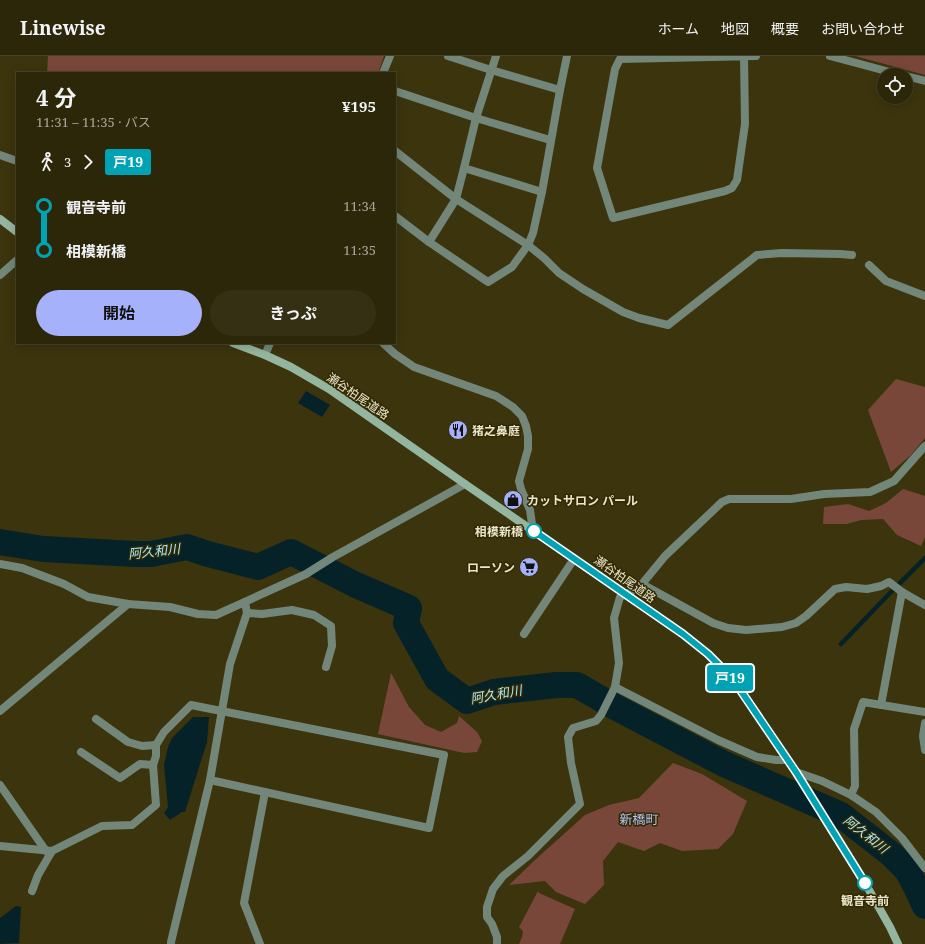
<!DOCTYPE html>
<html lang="ja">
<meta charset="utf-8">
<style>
body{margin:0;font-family:"Noto Serif","Noto Sans JP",serif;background:#352f13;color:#f1f3f6;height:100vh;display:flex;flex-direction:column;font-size:15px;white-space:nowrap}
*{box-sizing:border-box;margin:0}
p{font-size:13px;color:#a7a59c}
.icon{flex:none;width:22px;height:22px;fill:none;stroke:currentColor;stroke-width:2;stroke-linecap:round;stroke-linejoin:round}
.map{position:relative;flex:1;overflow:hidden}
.panel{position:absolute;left:16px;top:16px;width:380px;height:272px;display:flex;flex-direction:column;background:#2d270a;border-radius:0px;box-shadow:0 2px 10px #0003,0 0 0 1px #48442b}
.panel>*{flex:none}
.badge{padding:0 8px;border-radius:3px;font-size:14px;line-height:26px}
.fabs{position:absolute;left:877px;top:12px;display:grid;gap:8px}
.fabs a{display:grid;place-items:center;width:36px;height:36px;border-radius:50%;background:#2d270a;box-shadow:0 2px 10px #0003,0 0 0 1px #48442b;font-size:20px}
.map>.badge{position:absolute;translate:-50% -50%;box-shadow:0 0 0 2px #fff}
.legs{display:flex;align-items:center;gap:6px;height:44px;padding:0 20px;font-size:13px}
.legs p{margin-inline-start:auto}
.overview{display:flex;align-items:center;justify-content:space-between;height:68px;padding:0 20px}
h1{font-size:22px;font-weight:700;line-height:30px}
.action{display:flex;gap:8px;margin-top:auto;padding:8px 20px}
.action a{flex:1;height:46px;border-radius:24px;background:#a6b1fc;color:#111;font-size:16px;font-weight:700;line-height:46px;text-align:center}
.action a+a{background:#352f13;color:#f1f3f6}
ul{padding:0 20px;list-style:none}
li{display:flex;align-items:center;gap:14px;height:44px;font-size:15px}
li i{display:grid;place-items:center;width:6px;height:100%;margin:0 5px;background:currentColor}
li i::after{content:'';width:10px;height:10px;margin:-5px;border:3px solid;border-radius:50%;background:#2d270a}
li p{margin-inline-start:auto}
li:first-child i{background:linear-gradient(#0000 50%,currentColor 0)}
li:last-child i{background:linear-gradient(currentColor 50%,#0000 0)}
header{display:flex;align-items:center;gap:24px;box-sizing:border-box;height:56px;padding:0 20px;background:#2d270a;border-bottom:1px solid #48442b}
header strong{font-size:19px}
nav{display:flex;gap:22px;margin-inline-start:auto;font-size:14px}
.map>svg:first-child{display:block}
.green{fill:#794739}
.water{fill:#052229}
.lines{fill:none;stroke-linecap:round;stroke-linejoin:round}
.stream{stroke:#052229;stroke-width:4.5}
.river{stroke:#052229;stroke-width:26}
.minor{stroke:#728779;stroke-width:8}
.secondary{stroke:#94b6a0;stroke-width:8}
.line-1-casing{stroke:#fff;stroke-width:9}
.line-1{stroke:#00a3b4;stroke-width:6}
.stop-1-dot{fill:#fff;stroke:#00a3b4;stroke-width:2}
.labels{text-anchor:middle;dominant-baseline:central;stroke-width:3;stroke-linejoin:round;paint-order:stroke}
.street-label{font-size:12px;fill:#eae5cb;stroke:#312902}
.poi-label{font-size:12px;font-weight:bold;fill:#eae5cb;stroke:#312902;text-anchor:start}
.stop-label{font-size:12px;font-weight:bold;fill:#eae5cb;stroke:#312902;text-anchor:end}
.water-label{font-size:13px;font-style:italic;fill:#a6eafd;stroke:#312902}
.neighbourhood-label{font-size:13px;fill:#b7c1f9;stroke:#312902}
</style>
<header>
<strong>Linewise</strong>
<nav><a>ホーム</a><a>地図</a><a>概要</a><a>お問い合わせ</a></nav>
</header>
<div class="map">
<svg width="925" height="888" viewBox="0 0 925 888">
<rect width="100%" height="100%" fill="#3c340d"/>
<g class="green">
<polygon points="48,0 384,0 378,17 47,17"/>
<polygon points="855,0 925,0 925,19"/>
<polygon points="896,323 925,331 925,382 911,399 891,416 868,354"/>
<polygon points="903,433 925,440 925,481 921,490 897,479 883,463 861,464 847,468 823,468 824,451 848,448 869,455 886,447"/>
<polygon points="391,617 409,651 425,669 441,676 457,667 459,660 477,676 482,685 477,696 464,697 378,678"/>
<polygon points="673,707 702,718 747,745 733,778 718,793 682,795 660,787 644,795 618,786 603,805 604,829 585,848 556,836 545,825 509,829 535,804 585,759 609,749 639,742"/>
<polygon points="538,835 539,837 575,853 560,888 519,888 522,881 523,875 519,871"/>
</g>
<g class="water">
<polygon points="306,335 330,349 322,361 298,347"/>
<polygon points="193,661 209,661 207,686 185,756 182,756 170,764 164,757 168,751 164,709 168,691 172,682"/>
<polygon points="16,850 21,851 19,887 0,888 0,862"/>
</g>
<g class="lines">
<polyline class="stream" points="841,588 890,537 925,502"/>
<polyline class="river" points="0,486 43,493 135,498 151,498 187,491 208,498 258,511 291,496 356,529 409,552 406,567 437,623 467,645 494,636 556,629 577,629 615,651 724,708 841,759 891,798 907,814 916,831 925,850"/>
<g class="minor">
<polyline points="448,0 491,14 560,34"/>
<polyline points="744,0 745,68 737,124 732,132 725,135 613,162 597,112 615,13 620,3 756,0"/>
<polyline points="830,0 901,19"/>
<polyline points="383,17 390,0"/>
<polyline points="906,20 925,25"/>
<polyline points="395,35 476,62 550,84"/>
<polyline points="395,95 456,143 528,189 544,202 559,217 583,233 623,256 639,262 668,269 757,199 782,197 840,198 852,199"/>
<polyline points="0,99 17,105"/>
<polyline points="464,112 542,136"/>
<polyline points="395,160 429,186 488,226 512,211 528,189 533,177 542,136 560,34 567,0"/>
<polyline points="429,186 456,143 464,112 476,62 496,0"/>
<polyline points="869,209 886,225 925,240"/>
<polyline points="0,219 17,204"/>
<polyline points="383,287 395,298 414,311 496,340 513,351 522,360 526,370 528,380 528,393 519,425 521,433 530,454 533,475"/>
<polyline points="265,299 270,287"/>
<polyline points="0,508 22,512 64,528 88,541 128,548 170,551 198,558 216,559 306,518 333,501 465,428"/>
<polyline points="642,528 713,567 728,572 746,574 782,571 796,567 806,560 835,533 846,531 867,533 881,530 889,526 902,536 925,549"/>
<polyline points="247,557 262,558 292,554 314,559 331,570 332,590 326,611"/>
<polyline points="524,578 574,503"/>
<polyline points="615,631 718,684 757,701 776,704 788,704"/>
<polyline points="881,649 902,536"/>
<polyline points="0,655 128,548"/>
<polyline points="96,663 128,686 142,690 156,689"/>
<polyline points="925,667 923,680 925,694"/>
<polyline points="81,696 120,722 140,708 153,709"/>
<polyline points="796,716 822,725 851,739 876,756 902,782 925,812"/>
<polyline points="0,729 46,795"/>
<polyline points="851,739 855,730 854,673 863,646 925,656"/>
<polyline points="0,790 52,795 102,770 132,769 156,749 153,709 156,700 156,689 164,676 191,649 444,699 429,772 210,724"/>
<polyline points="32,835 38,819 52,795"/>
<polyline points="171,888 171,886 210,724 230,608 247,557 245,546"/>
<polyline points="260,888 244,847 265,736"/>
<polyline points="497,888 497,881 492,868 487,861 487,851 493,833 503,820 528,800 580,748 571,707 568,681 573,672 596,665 601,659 615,631 619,607 614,562 620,541 638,532 642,528 665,500 722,446 729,443 791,443 824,438 870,436 894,425 925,390"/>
</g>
<g class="secondary">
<polyline points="0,163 17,176"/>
<polyline points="233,287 265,299 291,311 329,333 465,428 683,578 708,598 726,616 741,635 801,724 827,767 869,834 890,871 898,888"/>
</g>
</g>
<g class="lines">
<defs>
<polyline id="line-1" points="534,475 683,578 708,598 726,616 741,635 796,716 865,827"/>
</defs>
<use href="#line-1" class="line-1-casing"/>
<use href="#line-1" class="line-1"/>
</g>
<defs>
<symbol id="restaurant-disc" viewBox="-11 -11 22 22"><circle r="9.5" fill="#a6b1fc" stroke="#312902"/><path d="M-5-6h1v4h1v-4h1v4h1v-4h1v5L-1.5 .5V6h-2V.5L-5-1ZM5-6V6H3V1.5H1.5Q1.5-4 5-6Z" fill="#111"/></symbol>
<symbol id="shop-disc" viewBox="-11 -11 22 22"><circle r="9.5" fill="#a6b1fc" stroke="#312902"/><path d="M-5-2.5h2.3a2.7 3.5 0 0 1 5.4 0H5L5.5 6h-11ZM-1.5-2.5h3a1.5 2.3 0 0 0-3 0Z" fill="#111"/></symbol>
<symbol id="supermarket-disc" viewBox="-11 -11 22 22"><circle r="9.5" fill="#a6b1fc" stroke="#312902"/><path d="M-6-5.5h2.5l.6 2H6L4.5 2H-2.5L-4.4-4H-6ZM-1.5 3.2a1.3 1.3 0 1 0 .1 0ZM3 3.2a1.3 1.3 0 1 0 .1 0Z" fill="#111"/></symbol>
</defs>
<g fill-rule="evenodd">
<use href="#restaurant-disc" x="447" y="363" width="22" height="22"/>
<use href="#shop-disc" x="502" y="433" width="22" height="22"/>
<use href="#supermarket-disc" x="518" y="500" width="22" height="22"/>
</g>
<g class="stop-1-dot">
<circle cx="534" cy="475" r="7"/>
<circle cx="865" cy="827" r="7"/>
</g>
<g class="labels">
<g class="street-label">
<text transform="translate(358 340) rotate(34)">瀬谷柏尾道路</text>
<text transform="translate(625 523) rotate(35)">瀬谷柏尾道路</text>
</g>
<g class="poi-label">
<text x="472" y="374">猪之鼻庭</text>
<text x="527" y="444">カットサロン パール</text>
<text x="515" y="511" text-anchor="end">ローソン</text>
</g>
<g class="stop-label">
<text x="523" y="475">相模新橋</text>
<text x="865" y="844" text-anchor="middle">観音寺前</text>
</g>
<g class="water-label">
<text transform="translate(154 495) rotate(-6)">阿久和川</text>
<text transform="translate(496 638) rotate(-10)">阿久和川</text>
<text transform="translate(866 778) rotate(38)">阿久和川</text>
</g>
<g class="neighbourhood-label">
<text x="639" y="763">新橋町</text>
</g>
</g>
</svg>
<div class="fabs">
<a><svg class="icon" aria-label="locate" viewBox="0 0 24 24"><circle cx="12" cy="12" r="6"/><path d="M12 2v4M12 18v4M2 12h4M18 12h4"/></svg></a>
</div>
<b class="badge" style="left:730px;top:622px;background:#00a3b4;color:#fff">戸19</b>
<section class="panel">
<div class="overview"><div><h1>4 分</h1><p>11:31 – 11:35 · バス</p></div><b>¥195</b></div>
<div class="legs"><svg class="icon" aria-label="walk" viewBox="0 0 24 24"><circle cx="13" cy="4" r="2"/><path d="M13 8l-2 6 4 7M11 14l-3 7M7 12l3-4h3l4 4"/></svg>3<svg class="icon" aria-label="forward" viewBox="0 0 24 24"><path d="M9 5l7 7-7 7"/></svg><b class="badge" style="background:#00a3b4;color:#fff">戸19</b></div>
<ul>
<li><i style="color:#00a3b4"></i><b>観音寺前</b><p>11:34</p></li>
<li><i style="color:#00a3b4"></i><b>相模新橋</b><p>11:35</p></li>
</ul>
<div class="action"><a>開始</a><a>きっぷ</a></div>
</section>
</div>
